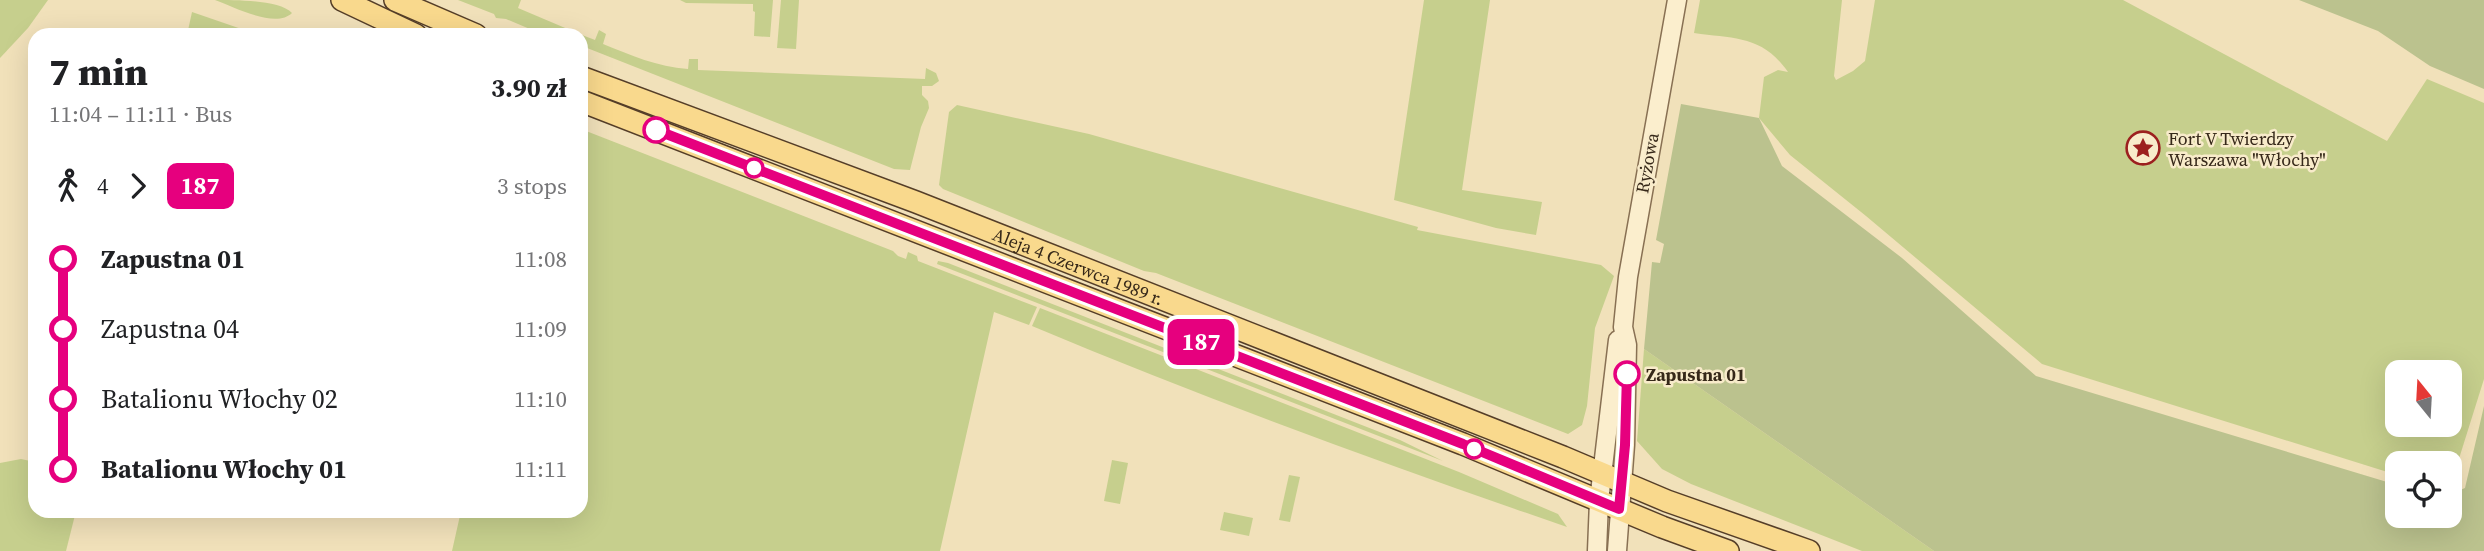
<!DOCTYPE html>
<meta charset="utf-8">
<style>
body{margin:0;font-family:"Source Serif 4",serif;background:#f2f2f2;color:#202124;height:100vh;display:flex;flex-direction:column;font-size:26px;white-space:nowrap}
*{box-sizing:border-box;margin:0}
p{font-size:23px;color:#757577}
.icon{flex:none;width:38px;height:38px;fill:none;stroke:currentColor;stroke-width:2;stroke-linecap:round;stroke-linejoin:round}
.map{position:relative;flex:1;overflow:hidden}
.sheet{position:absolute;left:28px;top:28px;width:560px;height:490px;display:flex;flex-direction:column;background:#fff;border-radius:21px;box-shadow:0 7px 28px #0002}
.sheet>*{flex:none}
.badge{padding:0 14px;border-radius:10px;font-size:24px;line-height:46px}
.needle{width:46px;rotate:342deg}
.tools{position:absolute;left:2385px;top:360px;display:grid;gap:14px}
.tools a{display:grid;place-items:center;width:77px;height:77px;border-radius:14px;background:#fff;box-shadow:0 7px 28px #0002;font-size:35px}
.map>.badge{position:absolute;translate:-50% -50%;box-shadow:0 0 0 4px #fff}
.legs{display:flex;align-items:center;gap:10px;height:77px;padding:0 21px;font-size:23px}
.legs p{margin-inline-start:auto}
.summary{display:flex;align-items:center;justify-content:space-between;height:119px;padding:0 21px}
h1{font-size:38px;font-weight:800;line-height:52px}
ul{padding:0 21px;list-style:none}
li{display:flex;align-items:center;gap:24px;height:70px;font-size:26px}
li i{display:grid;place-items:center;width:10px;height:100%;margin:0 9px;background:currentColor}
li i::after{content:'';width:18px;height:18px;margin:-9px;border:5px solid;border-radius:50%;background:#fff}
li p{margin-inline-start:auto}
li:first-child i{background:linear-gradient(#0000 50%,currentColor 0)}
li:last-child i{background:linear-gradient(currentColor 50%,#0000 0)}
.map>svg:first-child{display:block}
.green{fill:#c6cf8d;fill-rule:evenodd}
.cemetery{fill:#bbc28e}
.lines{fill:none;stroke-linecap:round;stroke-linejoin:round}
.minor-casing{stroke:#887053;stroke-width:21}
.major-casing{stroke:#553e28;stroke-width:24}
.minor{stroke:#fbeecd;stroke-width:18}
.major{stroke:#f9d98d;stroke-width:21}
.line-1-casing{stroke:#fff;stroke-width:16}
.line-1{stroke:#e6007e;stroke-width:10}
.stop-1-dot{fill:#fff;stroke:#e6007e;stroke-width:3.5}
.labels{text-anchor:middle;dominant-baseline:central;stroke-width:5;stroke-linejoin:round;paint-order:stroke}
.poi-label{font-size:18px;fill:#362819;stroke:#f8ebca;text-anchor:start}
.street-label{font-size:18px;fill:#362819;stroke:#f8ebca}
.stop-label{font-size:18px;font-weight:bold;fill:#362819;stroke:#f8ebca;text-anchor:start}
</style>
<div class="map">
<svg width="2484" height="551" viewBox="0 0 2484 551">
<rect width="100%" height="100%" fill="#f1e1ba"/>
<g class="green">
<polygon points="0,0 48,0 28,28 0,58"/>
<path d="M215 0C236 0 280 0 292 13 276 29 234 7 215 0Z"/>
<polygon points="458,0 521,0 518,8 577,33 576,35 544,35 506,19 496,18 494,14"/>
<polygon points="680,0 773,0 770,37 754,36 755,12 753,11 753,4 686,3"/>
<polygon points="781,0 799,0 796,49 777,48"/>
<polygon points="1424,0 1490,0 1462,190 1542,202 1536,235 1496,228 1394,200"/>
<path d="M1700 0H1842L1834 76 1836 80 1853 71 1865 61 1875 0H2123L2387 141 2427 79 2484 103V379L2457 465 2450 470V464H2398L2397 475 2042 364 1866 216 1790 155 1759 118 1764 77 1778 70 1788 72C1762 35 1735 39 1694 33ZM2398 373H2450V425H2398Z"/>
<polygon points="192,12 259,35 187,35"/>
<path d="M599 30 606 34 603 44C631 55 657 67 688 69L689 59H698V70L925 79 926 68 936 73 939 81 932 86H922V95L928 101 929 108 921 127 910 170 894 169 582 46V35L595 40Z"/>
<polygon points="957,105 1089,134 1418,227 1417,230 1601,265 1614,276 1595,328 1587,406 1582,425 1568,434 1156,273 1144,271 943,189 939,185 949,112"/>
<polygon points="581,129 893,251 898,256 906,259 908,252 917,256 918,261 1037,307 1029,325 994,312 940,551 452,551 461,511 581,511"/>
<polygon points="938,261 948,263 1400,440 1443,461 937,264"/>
<path d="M1040 308 1459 472 1558 514 1567 527C1387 465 1208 400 1032 326Z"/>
<polygon points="1644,349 1934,551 1862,551 1691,484 1662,469 1637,441"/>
<polygon points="21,459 35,462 35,511 76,511 66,551 0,551 0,463"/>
<polygon points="1112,460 1128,463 1120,504 1104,501"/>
<polygon points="1289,475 1300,477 1290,522 1279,520"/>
<polygon points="1224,512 1253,518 1249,536 1220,530"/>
</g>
<g class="cemetery">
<polygon points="2299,0 2484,0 2484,89 2430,66 2378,31"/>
<polygon points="1681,104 1759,118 1782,166 1902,258 2036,376 2397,485 2398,516 2450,516 2450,494 2465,488 2484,406 2484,551 1934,551 1644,349 1652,262 1660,263 1664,244 1656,240"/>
</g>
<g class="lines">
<defs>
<g id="minor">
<polyline points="1597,551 1599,501 1618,340"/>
<polyline points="1617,551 1625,445 1627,345 1623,327 1628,277 1677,0"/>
</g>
<g id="major">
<polyline points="342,0 416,35"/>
<polyline points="395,0 476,35"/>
<path id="s1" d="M581 77 916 202 1563 457 1667 501 1809 551"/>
<polyline points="581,101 1463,444 1662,527 1728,551"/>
</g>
</defs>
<use href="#minor" class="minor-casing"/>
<use href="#major" class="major-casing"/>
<use href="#minor" class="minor"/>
<use href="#major" class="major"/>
</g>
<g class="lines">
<defs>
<polyline id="line-1" points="656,130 1463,444 1619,509 1625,445 1627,374"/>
</defs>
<use href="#line-1" class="line-1-casing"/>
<use href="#line-1" class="line-1"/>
</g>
<defs>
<symbol id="sight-ring" viewBox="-11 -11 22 22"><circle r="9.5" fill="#f8ebca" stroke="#9c201f" stroke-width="1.5"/><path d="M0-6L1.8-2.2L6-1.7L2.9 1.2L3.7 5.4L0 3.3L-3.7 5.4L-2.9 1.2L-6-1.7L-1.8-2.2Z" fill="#9c201f"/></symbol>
</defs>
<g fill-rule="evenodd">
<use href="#sight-ring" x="2124" y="129" width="38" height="38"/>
</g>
<g class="stop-1-dot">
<circle cx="656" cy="130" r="12"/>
<circle cx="754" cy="168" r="9"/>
<circle cx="1627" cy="374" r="12"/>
<circle cx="1474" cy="449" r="9"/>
</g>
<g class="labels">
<g class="poi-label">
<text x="2168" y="138">Fort V Twierdzy<tspan x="2168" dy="21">Warszawa "Włochy"</tspan></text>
</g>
<g class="street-label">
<text transform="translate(1647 163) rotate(-80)">Ryżowa</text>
<text stroke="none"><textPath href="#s1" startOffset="532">Aleja 4 Czerwca 1989 r.</textPath></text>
</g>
<g class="stop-label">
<text x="1646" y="374">Zapustna 01</text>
</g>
</g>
</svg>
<div class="tools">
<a><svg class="needle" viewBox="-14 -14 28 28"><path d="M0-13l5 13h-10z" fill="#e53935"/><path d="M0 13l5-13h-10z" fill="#757577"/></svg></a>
<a><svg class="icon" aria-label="locate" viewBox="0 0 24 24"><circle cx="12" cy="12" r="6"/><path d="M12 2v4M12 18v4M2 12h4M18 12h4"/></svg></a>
</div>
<b class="badge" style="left:1201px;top:342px;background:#e6007e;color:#fff">187</b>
<section class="sheet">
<div class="summary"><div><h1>7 min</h1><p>11:04 – 11:11 · Bus</p></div><b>3.90 zł</b></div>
<div class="legs"><svg class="icon" aria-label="walk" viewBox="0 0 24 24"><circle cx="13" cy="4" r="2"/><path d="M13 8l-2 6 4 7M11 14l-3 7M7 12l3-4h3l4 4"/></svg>4<svg class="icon" aria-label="forward" viewBox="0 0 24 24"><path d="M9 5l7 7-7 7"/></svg><b class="badge" style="background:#e6007e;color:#fff">187</b><p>3 stops</p></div>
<ul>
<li><i style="color:#e6007e"></i><b>Zapustna 01</b><p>11:08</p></li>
<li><i style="color:#e6007e"></i><span>Zapustna 04</span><p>11:09</p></li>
<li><i style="color:#e6007e"></i><span>Batalionu Włochy 02</span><p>11:10</p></li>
<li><i style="color:#e6007e"></i><b>Batalionu Włochy 01</b><p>11:11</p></li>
</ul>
</section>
</div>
